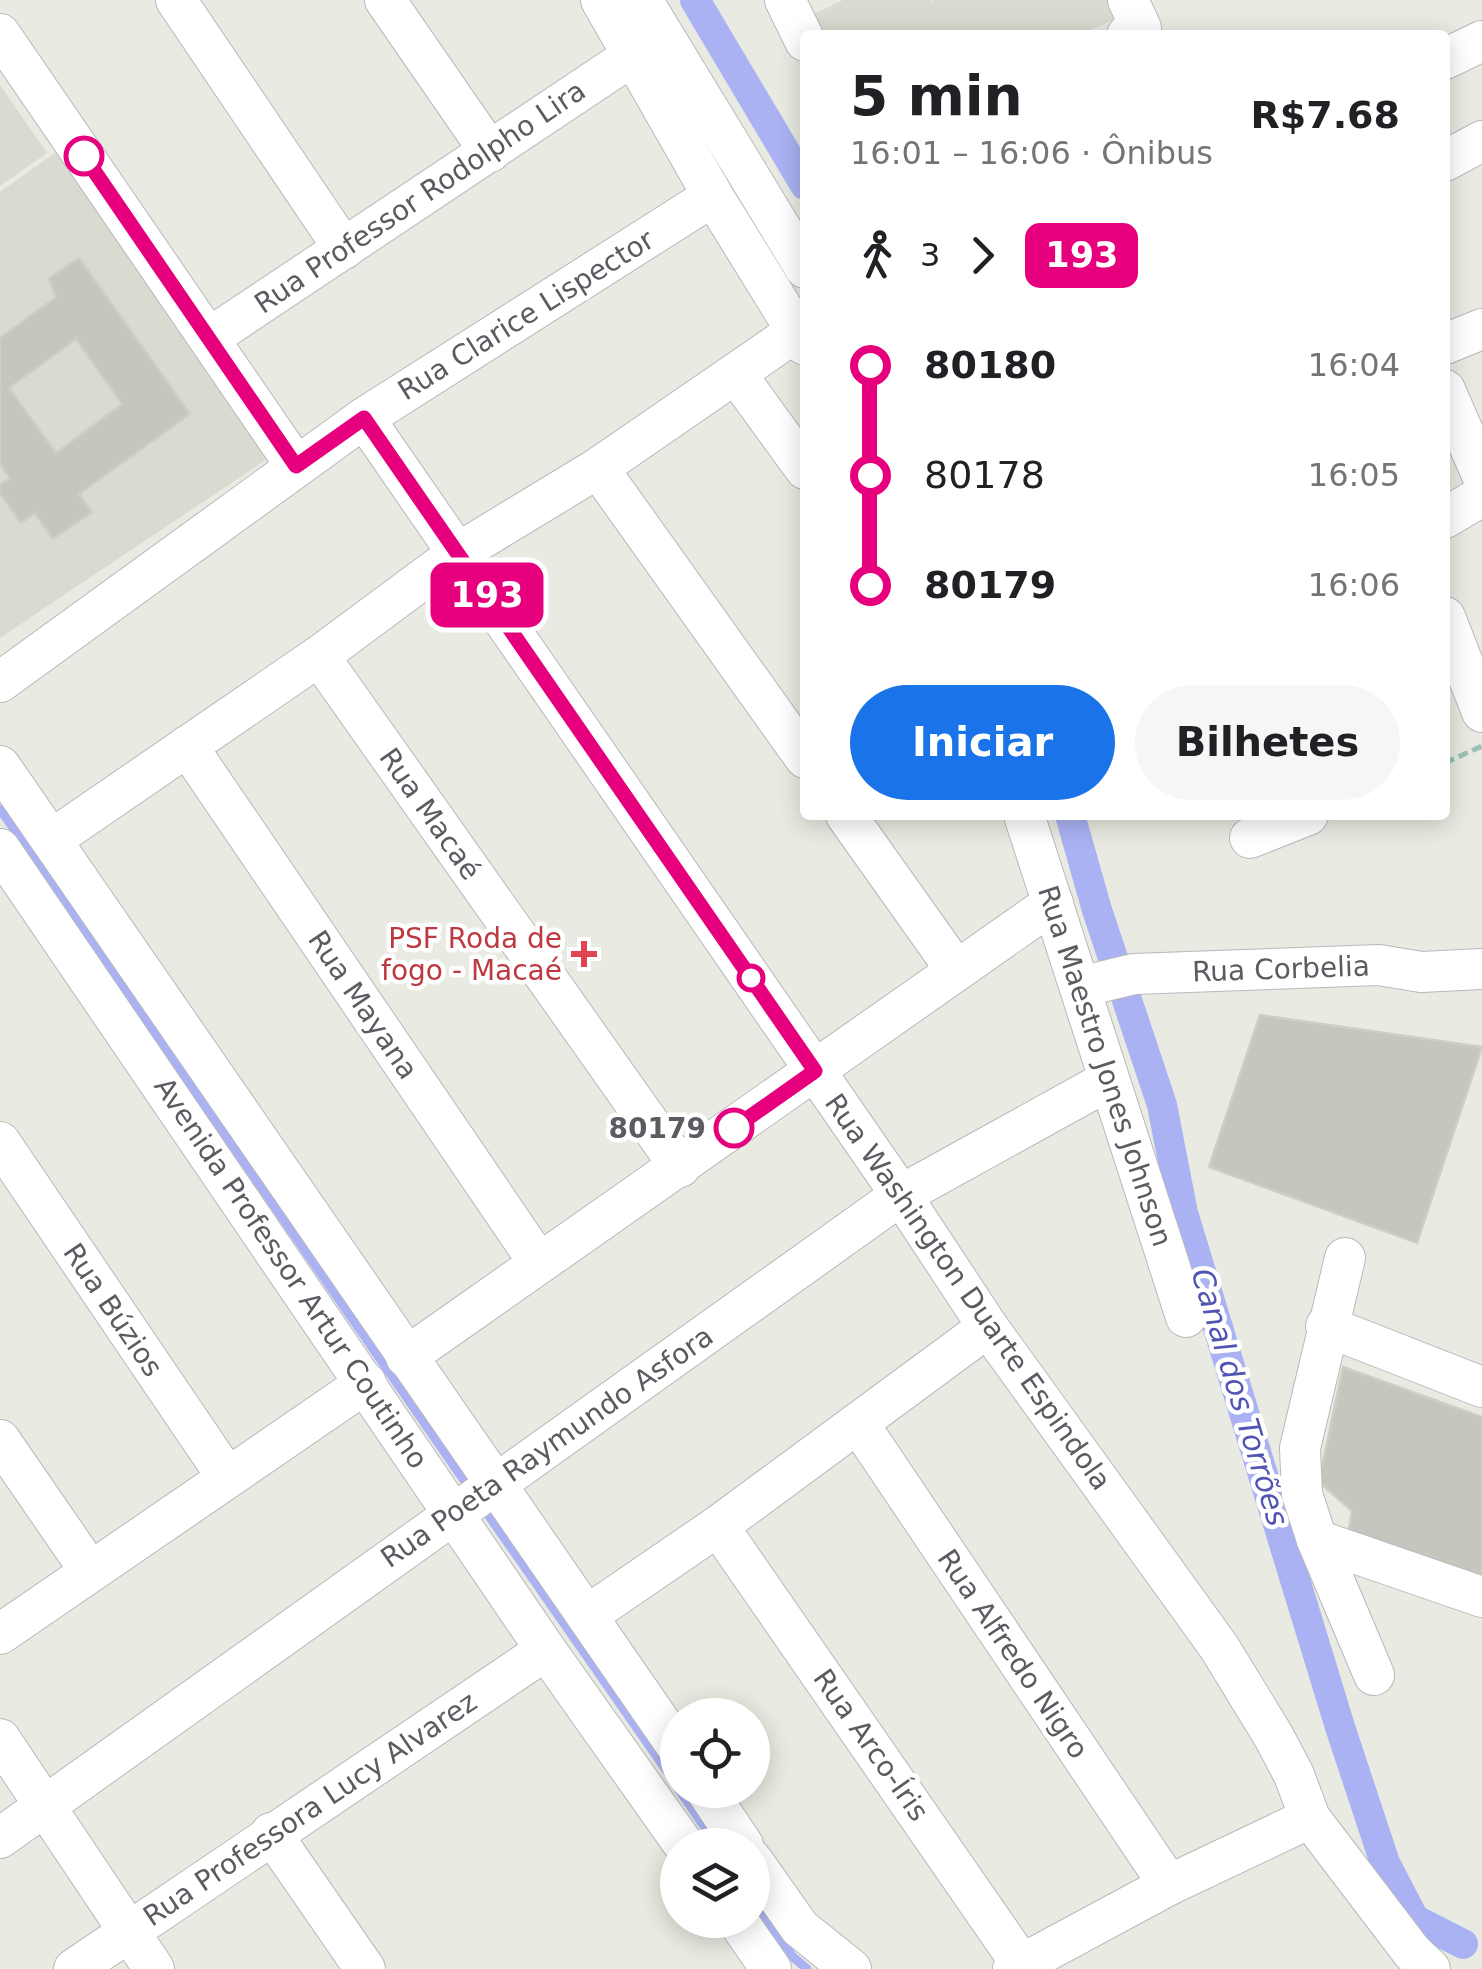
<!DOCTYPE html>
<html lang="pt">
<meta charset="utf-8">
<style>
body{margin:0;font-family:"DejaVu Sans",sans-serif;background:#f6f6f6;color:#202124;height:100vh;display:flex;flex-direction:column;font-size:38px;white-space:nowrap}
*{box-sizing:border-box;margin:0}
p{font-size:32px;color:#757577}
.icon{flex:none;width:55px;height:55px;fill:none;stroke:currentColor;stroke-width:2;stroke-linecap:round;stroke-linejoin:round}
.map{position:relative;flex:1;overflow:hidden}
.drawer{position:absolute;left:800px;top:30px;width:650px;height:790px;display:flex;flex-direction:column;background:#fff;border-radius:10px;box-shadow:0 5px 25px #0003}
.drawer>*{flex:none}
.badge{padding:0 20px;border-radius:15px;font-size:35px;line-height:65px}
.fabs{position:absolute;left:660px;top:1698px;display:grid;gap:20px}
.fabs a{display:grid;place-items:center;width:110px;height:110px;border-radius:50%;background:#fff;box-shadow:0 5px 25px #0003;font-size:50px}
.map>.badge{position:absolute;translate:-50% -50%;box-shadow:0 0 0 5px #fff}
.legs{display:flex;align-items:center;gap:15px;height:110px;padding:0 50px;font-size:32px}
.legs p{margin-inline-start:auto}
.overview{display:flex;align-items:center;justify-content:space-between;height:170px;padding:0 50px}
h1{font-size:55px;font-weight:600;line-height:75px}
.primary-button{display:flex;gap:20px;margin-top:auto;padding:20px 50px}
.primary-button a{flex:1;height:115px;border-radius:60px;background:#1a73e8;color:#fff;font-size:40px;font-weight:600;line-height:115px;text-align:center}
.primary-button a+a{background:#f6f6f6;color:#202124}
ul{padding:0 50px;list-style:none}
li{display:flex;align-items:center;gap:35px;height:110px;font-size:38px}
li i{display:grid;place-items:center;width:15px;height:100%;margin:0 12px;background:currentColor}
li i::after{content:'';width:25px;height:25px;margin:-12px;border:8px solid;border-radius:50%;background:#fff}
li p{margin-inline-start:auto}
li:first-child i{background:linear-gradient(#0000 50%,currentColor 0)}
li:last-child i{background:linear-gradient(currentColor 50%,#0000 0)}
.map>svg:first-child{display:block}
.education{fill:#d9dbd1}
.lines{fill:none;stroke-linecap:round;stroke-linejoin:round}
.stream{stroke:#aab2f3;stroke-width:9}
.canal{stroke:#aab2f3;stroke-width:30}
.building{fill:#c5c7bf;stroke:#cdcfc2;stroke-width:2.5;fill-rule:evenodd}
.minor-casing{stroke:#b8b8bd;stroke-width:42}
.path{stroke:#9cc0b6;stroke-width:5;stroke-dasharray:10 5;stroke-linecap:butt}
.minor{stroke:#fff;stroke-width:40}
.line-1-casing{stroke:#fff;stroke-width:22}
.line-1{stroke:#e6007e;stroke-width:15}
.stop-1-dot{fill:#fff;stroke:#e6007e;stroke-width:5}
.health-dot{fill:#e0444e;stroke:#fff;stroke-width:4}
.labels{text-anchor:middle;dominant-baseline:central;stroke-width:9;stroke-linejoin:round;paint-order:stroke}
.street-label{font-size:28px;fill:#5b5b61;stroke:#fff}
.health-label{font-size:28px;fill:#be3a42;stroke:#fff;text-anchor:end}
.stop-label{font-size:28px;font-weight:bold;fill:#5b5b61;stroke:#fff;text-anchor:end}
.water-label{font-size:30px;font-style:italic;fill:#5154b3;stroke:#fff}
</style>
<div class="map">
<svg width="1482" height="1969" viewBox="0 0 1482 1969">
<rect width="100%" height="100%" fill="#e9ebe2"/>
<g class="education">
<polygon points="843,0 931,0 933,4 933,0 1118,0 1125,14 1081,35 824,35 814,14"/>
<polygon points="0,85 47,153 0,186"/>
<polygon points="56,152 273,455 0,638 0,192"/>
</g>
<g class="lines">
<g class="stream">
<polyline points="0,809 463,1479"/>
<polyline points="489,1516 678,1787"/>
<polyline points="679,1790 717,1845"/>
<polyline points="752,1898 793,1957 807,1969"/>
<polyline points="1399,1901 1402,1902"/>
</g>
<g class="canal">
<polyline points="695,0 805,185"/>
<polyline points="1070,815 1097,910 1162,1105 1183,1213 1340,1727 1385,1863 1414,1919 1463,1944"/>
</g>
</g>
<g class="building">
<path d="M79 258 190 414 79 494 92 512 53 539 35 513 21 523 0 493V485L10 478 0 464V338L56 297 49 278ZM76 339 122 404 56 453 9 388Z"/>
<polygon points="1260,1015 1482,1047 1417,1243 1209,1167"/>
<polygon points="1343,1367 1482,1417 1482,1589 1347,1540 1352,1511 1319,1482"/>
</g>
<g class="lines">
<defs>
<g id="minor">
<polyline points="176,0 344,249"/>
<polyline points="385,0 490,152"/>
<polyline points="601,0 713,196 805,345"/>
<polyline points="642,0 805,268"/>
<polyline points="785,0 805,41"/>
<polyline points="0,34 296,466"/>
<polyline points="1127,35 1141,28 1128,0"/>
<polyline points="1445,59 1482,41"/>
<polyline points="1445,161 1482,141"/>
<polyline points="209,338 632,56"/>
<polyline points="1445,344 1482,329"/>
<polyline points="736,374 805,469"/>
<polyline points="1445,390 1482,475"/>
<polyline points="364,418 901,1195 988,1327 1219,1647 1274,1737 1294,1775 1310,1818 1412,1952 1430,1969"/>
<polyline points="598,468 805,758"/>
<polyline points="1445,518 1482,496"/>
<polyline points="1445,617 1482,712"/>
<polyline points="319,656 680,1167"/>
<polyline points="0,682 364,418 713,196"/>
<polyline points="187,746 539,1263"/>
<polyline points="0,766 678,1748"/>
<polyline points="846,815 956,970"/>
<polyline points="1024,815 1186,1317"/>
<polyline points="1250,838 1308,815"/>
<polyline points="51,840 319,656 458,553 598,468 797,331"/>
<polyline points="0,849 546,1650 684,1845"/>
<polyline points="1080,987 1134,974 1379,965 1421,972 1482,969"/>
<polyline points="0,1142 227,1477"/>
<polyline points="1345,1258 1300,1448 1302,1494 1317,1540 1374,1675"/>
<polyline points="1326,1326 1482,1387"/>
<polyline points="406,1357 1053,903"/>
<polyline points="858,1423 1169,1885"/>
<polyline points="0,1440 90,1571"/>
<polyline points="718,1526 1022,1965"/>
<polyline points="1317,1540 1482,1597"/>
<polyline points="588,1615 718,1526 988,1327"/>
<polyline points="0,1634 366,1383"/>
<polyline points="0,1739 154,1969"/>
<polyline points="706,1790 743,1845"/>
<polyline points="271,1833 365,1969"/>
<polyline points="0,1838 901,1195 1109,1080"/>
<polyline points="752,1860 800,1928 851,1969"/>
<polyline points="737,1920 771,1969"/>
<polyline points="74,1969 546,1650"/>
<polyline points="1013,1969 1169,1885 1310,1818"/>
</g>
</defs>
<use href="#minor" class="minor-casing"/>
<polyline class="path" points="1445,763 1482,746"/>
<use href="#minor" class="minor"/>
</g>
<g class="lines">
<defs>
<polyline id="line-1" points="84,156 296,466 364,418 815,1071 734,1128"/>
</defs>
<use href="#line-1" class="line-1-casing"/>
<use href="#line-1" class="line-1"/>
</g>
<g class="stop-1-dot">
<circle cx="84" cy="156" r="18"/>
<circle cx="751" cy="978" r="12"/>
<circle cx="734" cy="1128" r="18"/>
</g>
<path class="health-dot" d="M579 939h10v10h10v10h-10v10h-10v-10h-10v-10h10z"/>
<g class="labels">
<g class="street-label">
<text transform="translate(420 197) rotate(-34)">Rua Professor Rodolpho Lira</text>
<text transform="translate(526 315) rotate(-32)">Rua Clarice Lispector</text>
<text transform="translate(430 814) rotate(55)">Rua Macaé</text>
<text transform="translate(1281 969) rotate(-2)">Rua Corbelia</text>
<text transform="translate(363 1005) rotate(56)">Rua Mayana</text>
<text transform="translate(1105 1066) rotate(72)">Rua Maestro Jones Johnson</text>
<text transform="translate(291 1273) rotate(56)">Avenida Professor Artur Coutinho</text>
<text transform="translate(968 1292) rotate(55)">Rua Washington Duarte Espindola</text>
<text transform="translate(113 1310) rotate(56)">Rua Búzios</text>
<text transform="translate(547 1447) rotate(-35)">Rua Poeta Raymundo Asfora</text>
<text transform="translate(1013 1654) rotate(56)">Rua Alfredo Nigro</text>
<text transform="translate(871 1745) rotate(55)">Rua Arco-Íris</text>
<text transform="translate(310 1809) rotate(-34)">Rua Professora Lucy Alvarez</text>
</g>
<g class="health-label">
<text x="562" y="938">PSF Roda de<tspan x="562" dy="32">fogo - Macaé</tspan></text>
</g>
<g class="stop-label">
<text x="706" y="1128">80179</text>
</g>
<g class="water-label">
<text transform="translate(1240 1397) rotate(73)">Canal dos Torrões</text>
</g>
</g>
</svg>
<div class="fabs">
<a><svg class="icon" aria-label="locate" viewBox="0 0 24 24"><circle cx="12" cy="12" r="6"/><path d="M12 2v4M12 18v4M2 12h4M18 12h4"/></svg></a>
<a><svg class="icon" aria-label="layers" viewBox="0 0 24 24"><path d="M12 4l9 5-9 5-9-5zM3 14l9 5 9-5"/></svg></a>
</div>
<b class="badge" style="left:487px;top:595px;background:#e6007e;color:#fff">193</b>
<section class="drawer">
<div class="overview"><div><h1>5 min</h1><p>16:01 – 16:06 · Ônibus</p></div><b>R$7.68</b></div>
<div class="legs"><svg class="icon" aria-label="walk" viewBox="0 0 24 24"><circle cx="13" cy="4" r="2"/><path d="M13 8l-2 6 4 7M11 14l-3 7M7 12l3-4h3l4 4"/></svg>3<svg class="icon" aria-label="forward" viewBox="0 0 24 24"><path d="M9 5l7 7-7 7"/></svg><b class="badge" style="background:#e6007e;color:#fff">193</b></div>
<ul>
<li><i style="color:#e6007e"></i><b>80180</b><p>16:04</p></li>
<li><i style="color:#e6007e"></i><span>80178</span><p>16:05</p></li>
<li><i style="color:#e6007e"></i><b>80179</b><p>16:06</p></li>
</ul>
<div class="primary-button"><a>Iniciar</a><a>Bilhetes</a></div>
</section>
</div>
